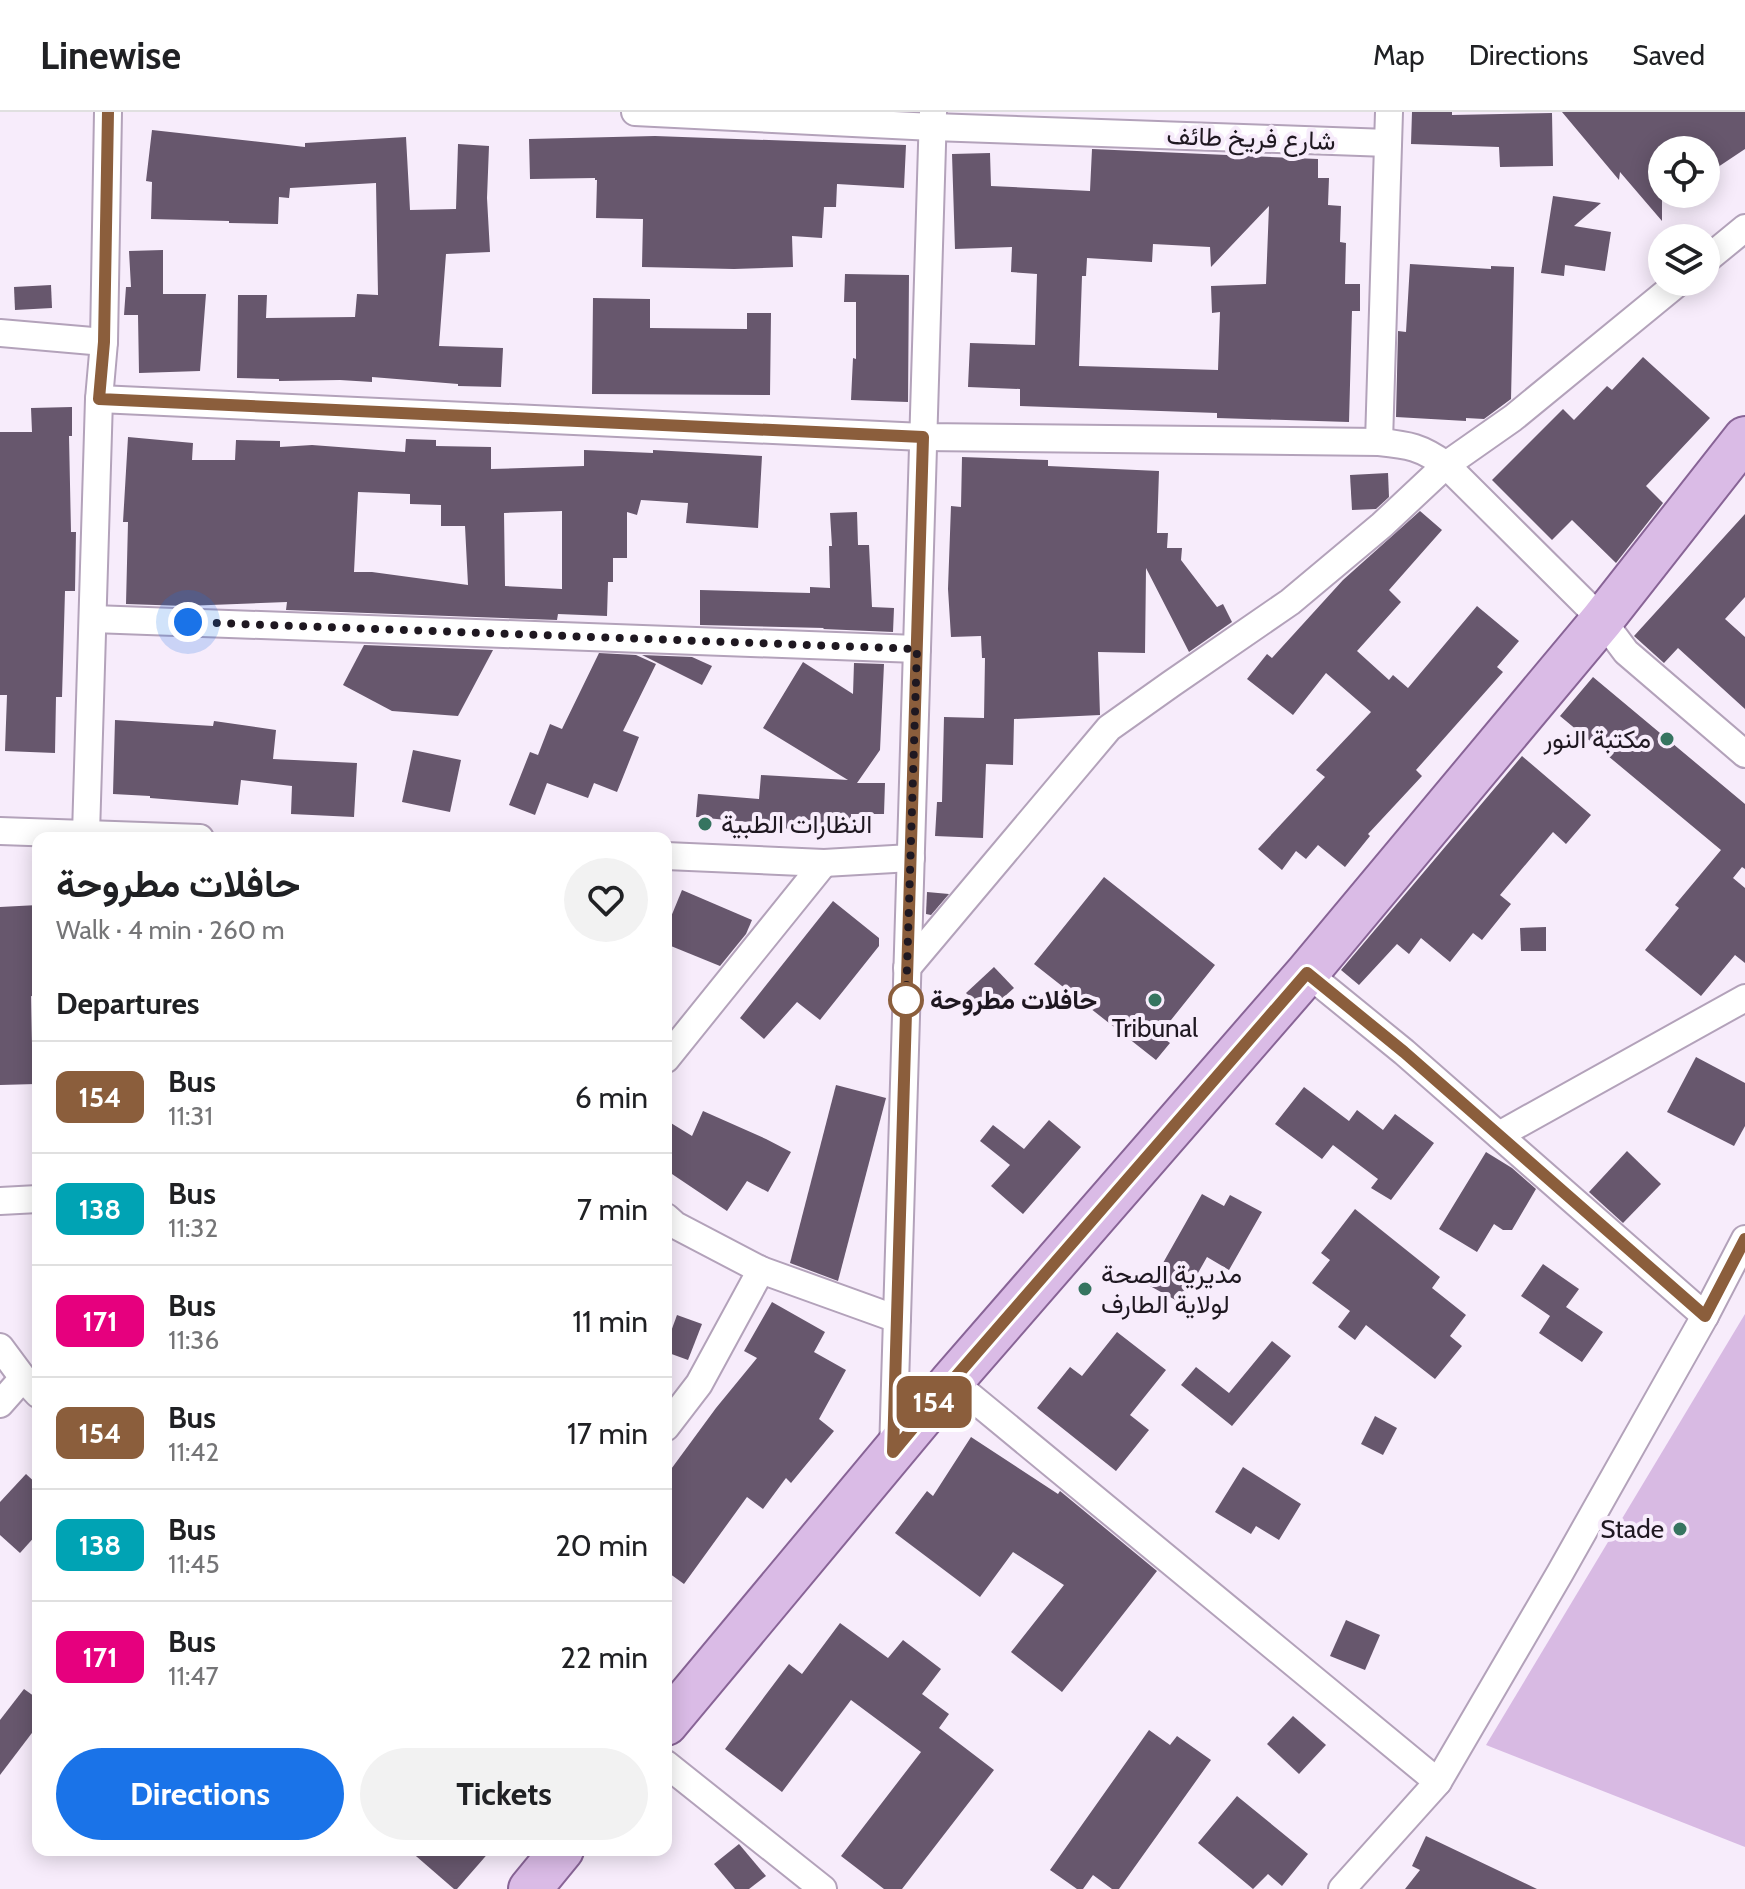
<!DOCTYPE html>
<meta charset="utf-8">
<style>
body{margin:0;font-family:Cabin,Vazirmatn,sans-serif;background:#f2f2f2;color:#202124;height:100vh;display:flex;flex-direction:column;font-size:30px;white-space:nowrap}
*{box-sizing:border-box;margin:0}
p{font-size:26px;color:#757577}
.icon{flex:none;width:44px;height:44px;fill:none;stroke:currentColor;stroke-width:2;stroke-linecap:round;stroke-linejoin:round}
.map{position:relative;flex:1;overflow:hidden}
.side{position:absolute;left:32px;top:720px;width:640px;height:1024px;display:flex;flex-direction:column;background:#fff;border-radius:16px;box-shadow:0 4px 20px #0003}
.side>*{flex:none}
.badge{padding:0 16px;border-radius:12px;font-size:28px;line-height:52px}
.controls{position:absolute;left:1648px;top:24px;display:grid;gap:16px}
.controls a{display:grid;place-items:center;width:72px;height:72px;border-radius:50%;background:#fff;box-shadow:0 4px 20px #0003;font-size:40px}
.you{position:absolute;width:40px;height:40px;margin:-20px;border:6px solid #fff;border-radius:50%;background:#1a73e8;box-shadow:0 0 0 12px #1a73e833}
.map>.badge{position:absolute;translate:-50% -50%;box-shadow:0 0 0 4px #fff}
h2{padding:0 24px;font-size:30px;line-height:72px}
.round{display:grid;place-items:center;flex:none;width:84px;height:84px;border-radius:42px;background:#f2f2f2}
.headline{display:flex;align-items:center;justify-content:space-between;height:136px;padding:0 24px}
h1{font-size:38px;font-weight:700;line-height:60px}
.primary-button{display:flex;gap:16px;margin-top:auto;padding:16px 24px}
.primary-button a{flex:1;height:92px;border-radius:48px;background:#1a73e8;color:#fff;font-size:32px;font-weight:700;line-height:92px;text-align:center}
.primary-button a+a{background:#f2f2f2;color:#202124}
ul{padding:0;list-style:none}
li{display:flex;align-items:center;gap:24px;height:112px;padding:0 24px;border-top:2px solid #e0e0e0}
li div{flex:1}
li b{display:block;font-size:30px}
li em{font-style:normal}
li .badge{min-width:88px;font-weight:700;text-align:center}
header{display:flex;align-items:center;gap:48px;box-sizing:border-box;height:112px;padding:0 40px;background:#fff;border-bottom:2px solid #e0e0e0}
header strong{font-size:38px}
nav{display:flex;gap:44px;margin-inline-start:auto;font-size:28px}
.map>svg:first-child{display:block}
.green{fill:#d8bae3}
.building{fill:#67576d;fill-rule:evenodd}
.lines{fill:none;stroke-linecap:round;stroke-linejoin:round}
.minor-casing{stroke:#b3a2ba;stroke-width:30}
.primary-casing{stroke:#886496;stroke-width:46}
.minor{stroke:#fff;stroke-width:26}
.primary{stroke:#dabbe6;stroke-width:42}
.line-casing{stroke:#fff;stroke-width:18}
.line{stroke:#8b5e3c;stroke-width:12}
.walk{stroke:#1f1821;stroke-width:8;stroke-dasharray:0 14.4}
.poi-dot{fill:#367460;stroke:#f7ecfb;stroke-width:3}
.stop-dot{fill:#fff;stroke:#8b5e3c;stroke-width:4}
.labels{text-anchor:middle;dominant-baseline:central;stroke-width:8;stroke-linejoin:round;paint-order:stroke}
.street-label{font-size:26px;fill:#1f1821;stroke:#f7ecfb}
.poi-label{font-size:26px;fill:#1f1821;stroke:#f7ecfb;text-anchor:end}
.stop-label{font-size:26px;font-weight:bold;fill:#1f1821;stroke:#f7ecfb;text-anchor:start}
</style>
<header>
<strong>Linewise</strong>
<nav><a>Map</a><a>Directions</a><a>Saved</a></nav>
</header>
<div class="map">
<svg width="1745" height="1777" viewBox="0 0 1745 1777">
<rect width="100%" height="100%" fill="#f7ecfb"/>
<polygon class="green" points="1745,1202 1745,1735 1486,1633"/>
<g class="building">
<polygon points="1412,0 1452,0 1452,3 1552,1 1553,54 1500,55 1499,35 1411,32"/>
<polygon points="1562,0 1745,0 1745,37 1706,63 1706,38 1662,38 1662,109 1620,60 1619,68"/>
<polygon points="152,18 305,35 305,31 406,25 410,98 456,97 458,32 489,34 487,86 490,140 446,142 439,234 503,236 501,275 458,274 458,272 372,265 372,270 340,268 279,269 279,267 237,266 238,183 267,183 266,206 355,205 357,182 378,183 376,71 290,76 289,86 279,85 278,112 229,111 229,109 151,107 152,70 146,69"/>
<polygon points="655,24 906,33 904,76 837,72 836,95 824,95 822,126 792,124 793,155 734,157 642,155 643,107 596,106 597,68 595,68 595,66 530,67 529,27"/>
<path d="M1092 37 1318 47V66H1329L1328 93 1341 94 1340 130 1346 131 1345 172H1360V199H1352L1349 310 1217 306V301L1020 294V277L968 275 970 231 1035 233 1037 162 1011 160 1012 135 955 137 952 42 990 41 991 74 1090 79ZM1269 94 1266 172 1211 174 1212 201 1220 200 1218 258 1079 254 1082 164H1086L1087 146 1152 150 1153 132 1210 135 1211 155Z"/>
<polygon points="1553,84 1601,91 1574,114 1611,120 1605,159 1565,153 1564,164 1541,161"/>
<polygon points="163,138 163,182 206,182 200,259 139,261 138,203 124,203 126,175 131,175 129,139"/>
<polygon points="1410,152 1491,157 1491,154 1514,155 1511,287 1484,307 1466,306 1466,309 1396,305 1398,219 1406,220"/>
<polygon points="845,162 909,163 908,290 851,288 853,246 856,247 856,190 844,190"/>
<polygon points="51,173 52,196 15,198 14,175"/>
<polygon points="593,186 650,187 650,216 747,217 747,201 771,201 770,283 592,282"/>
<polygon points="1643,245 1710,306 1646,374 1663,391 1616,451 1572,408 1552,428 1492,368 1563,297 1574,308 1607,274 1612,278"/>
<polygon points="72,295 72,324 69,324 71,420 76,420 75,479 65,479 62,585 56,585 55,641 5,639 7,583 0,583 0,320 32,320 31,296"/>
<path d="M128 325 193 331 192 348H235L236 328 280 329V335L312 333 405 340 406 327 436 328V334L491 335V357L584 354V338L653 341V338L762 344 758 416 686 411 688 391 641 388 637 403 627 400V446H613V470H608L607 504 558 502 557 508 286 498 287 490 185 494 126 492 128 410H123ZM358 380 410 382V392L441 393V414H465L468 473 372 460H354ZM562 399V477L505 474 504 401Z"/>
<polygon points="962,345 1048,348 1048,354 1159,359 1157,421 1168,421 1167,436 1182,436 1181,448 1217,495 1223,492 1232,510 1189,540 1146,456 1145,541 1098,540 1100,603 1014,607 1013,653 986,652 983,726 935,724 937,690 942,690 944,605 984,606 985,546 982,546 981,524 951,525 948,477 951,394 961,395"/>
<polygon points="1388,361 1389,385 1376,397 1352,398 1350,363"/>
<polygon points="1420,399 1442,418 1389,478 1401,490 1357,539 1389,568 1393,563 1408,576 1477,494 1519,529 1497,555 1503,560 1416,658 1422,664 1368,722 1370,724 1345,755 1318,733 1306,747 1296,739 1282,758 1258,737 1325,665 1316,658 1371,600 1326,561 1293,603 1247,567 1267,542 1272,546 1343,468"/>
<polygon points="857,400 858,433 869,433 872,495 894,496 893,520 823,517 824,516 700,513 700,478 810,481 810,475 830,476 829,434 832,434 830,401"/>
<polygon points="1745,402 1745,485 1725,507 1745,525 1745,597 1678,536 1664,551 1634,524"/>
<polygon points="364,533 493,538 458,604 392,599 343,573"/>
<polygon points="599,541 636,543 656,552 623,619 639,625 617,680 594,671 588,686 547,671 535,703 509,693 530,640 538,643 550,612 562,617"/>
<polygon points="642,543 692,545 712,554 702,573"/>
<polygon points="803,550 853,582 854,551 884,552 880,638 857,671 885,671 884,702 851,702 851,720 758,715 758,711 696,705 698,682 759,687 761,663 848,668 763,616"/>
<polygon points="1593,565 1745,692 1745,757 1742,755 1733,766 1745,776 1745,851 1735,843 1701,884 1645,838 1679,796 1675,793 1721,738 1560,604"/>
<polygon points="115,608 213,614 214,609 276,618 273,647 357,651 354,705 291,702 292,674 241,668 238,693 150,686 150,684 113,682"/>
<polygon points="413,638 461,648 450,700 402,690"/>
<polygon points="1522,644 1591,703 1566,732 1553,720 1500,783 1511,792 1482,828 1473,821 1450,850 1421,826 1409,842 1397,832 1359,873 1341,858"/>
<polygon points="1104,765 1215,853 1159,923 1170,931 1156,948 1034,852"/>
<polygon points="682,778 752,808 746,822 720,854 666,832 666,817"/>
<polygon points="927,780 949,782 931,803 926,802"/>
<polygon points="833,789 879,826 879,834 820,908 797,890 764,927 740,906"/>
<polygon points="38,793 38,873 37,885 31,884 32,933 35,933 36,972 0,973 0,795"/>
<polygon points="1546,815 1546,839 1521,839 1520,816"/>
<polygon points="994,855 1014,876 986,901 966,881"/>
<polygon points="1696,945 1745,971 1745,1014 1734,1034 1667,1000"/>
<polygon points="836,973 886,986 838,1169 790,1151"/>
<polygon points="1304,975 1349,1009 1357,998 1383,1018 1395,1002 1434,1031 1391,1088 1371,1076 1378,1067 1333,1033 1322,1047 1275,1012"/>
<polygon points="703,999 766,1027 791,1040 768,1080 747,1069 727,1099 666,1058 666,1008 692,1024"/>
<polygon points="1049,1008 1081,1035 1023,1102 991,1074 1010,1053 980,1029 993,1013 1024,1037"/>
<polygon points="1627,1039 1661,1072 1623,1111 1589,1080"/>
<polygon points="1486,1040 1512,1056 1536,1077 1512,1118 1503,1118 1494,1112 1477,1140 1439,1117"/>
<polygon points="1202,1082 1224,1094 1230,1083 1262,1100 1229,1158 1207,1145 1181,1191 1150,1174"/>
<polygon points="1355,1097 1440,1165 1432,1176 1466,1203 1450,1224 1462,1234 1435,1267 1366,1213 1355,1228 1338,1215 1350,1199 1312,1171 1330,1148 1321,1141"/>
<polygon points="1543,1152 1579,1177 1566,1195 1603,1220 1582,1250 1539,1221 1550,1204 1521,1184"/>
<polygon points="772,1190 825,1220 814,1240 846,1258 819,1307 834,1319 791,1371 786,1366 763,1397 747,1385 684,1472 666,1459 666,1364 716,1296 757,1246 744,1239"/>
<polygon points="677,1203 702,1212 688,1248 666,1240 666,1233"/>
<polygon points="1117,1220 1166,1258 1130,1303 1149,1318 1116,1359 1037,1296 1070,1255 1082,1264"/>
<polygon points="1272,1229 1291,1244 1232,1314 1181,1273 1196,1255 1229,1281"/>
<polygon points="1375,1304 1397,1316 1383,1343 1361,1332"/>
<polygon points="971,1325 1058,1382 1060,1379 1157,1459 1062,1580 1011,1540 1064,1473 1013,1440 980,1485 895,1421 927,1379 933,1384"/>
<polygon points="1243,1355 1301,1392 1279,1428 1256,1414 1251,1422 1215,1400"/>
<polygon points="26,1362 38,1373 38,1421 20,1441 0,1423 0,1390"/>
<polygon points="1346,1508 1380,1523 1365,1558 1330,1544"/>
<polygon points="840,1511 888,1546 903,1528 941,1557 922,1582 949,1602 939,1616 994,1658 902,1777 884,1777 841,1744 921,1640 851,1588 782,1680 725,1637 789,1552 802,1562"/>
<polygon points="24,1577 38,1587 38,1613 0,1663 0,1608"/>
<polygon points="1293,1604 1326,1633 1299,1662 1267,1632"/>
<polygon points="1149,1618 1170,1633 1177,1624 1211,1648 1119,1777 1112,1777 1093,1763 1083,1777 1077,1777 1050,1758"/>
<polygon points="1237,1684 1308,1742 1282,1774 1268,1762 1253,1777 1198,1731"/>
<polygon points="1426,1724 1537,1777 1405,1777 1420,1758 1412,1754"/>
<polygon points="739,1732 766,1764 749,1777 735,1777 714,1752"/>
<polygon points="409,1738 491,1738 457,1777 454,1777"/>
</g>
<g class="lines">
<defs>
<g id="minor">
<polyline points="635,0 933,15 1388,31"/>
<polyline points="1706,148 1745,116"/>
<polyline points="0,221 104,230"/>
<path d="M99 287 923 325 1379 330C1409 333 1421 335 1446 353L1602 508 1626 540 1745 642"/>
<polyline points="1379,330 1389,0"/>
<polyline points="93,507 917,537"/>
<polyline points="0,719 200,726"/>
<polyline points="86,722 99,287 104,230 108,0"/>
<polyline points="666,744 824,751 911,746"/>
<polyline points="907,856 1109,616 1171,572 1290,490 1382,413 1446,353 1513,306 1679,170"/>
<polyline points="1307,861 1404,940 1705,1204"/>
<polyline points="666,947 824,751"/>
<polyline points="1499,1023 1745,886"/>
<polyline points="0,1089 38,1087"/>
<polyline points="666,1105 675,1113 761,1158 897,1207"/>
<polyline points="0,1235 23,1266 38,1282"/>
<polyline points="952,1269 1438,1670"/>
<polyline points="0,1292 23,1266"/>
<polyline points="666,1315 699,1272 761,1158"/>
<polyline points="893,1340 933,0"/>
<polyline points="666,1652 823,1777"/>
<polyline points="1342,1777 1438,1670 1560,1461 1705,1204 1745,1127"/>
</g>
<g id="primary">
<polyline points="666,1612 952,1269 1307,861 1602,508 1745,326"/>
<polyline points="530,1777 562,1738"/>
</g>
</defs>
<use href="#minor" class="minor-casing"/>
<use href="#primary" class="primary-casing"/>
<use href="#minor" class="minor"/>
<use href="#primary" class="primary"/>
</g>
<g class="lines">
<defs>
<polyline id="line" points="108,0 104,230 99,287 923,325 893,1340 952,1269 1307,861 1404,940 1705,1204 1745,1127"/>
</defs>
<use href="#line" class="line-casing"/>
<use href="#line" class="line"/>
<polyline class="walk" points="188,510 917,537 906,888"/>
</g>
<g class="poi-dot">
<circle cx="1667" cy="627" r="8"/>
<circle cx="705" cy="712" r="8"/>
<circle cx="1155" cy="888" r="8"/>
<circle cx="1085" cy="1177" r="8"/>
<circle cx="1680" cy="1417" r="8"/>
</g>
<circle class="stop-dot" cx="906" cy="888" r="16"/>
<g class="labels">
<g class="street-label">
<text transform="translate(1251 26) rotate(2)">شارع فريخ طائف</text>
</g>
<g class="poi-label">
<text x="1651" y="627">مكتبة النور</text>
<text x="721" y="712" text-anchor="start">النظارات الطبية</text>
<text x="1155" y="916" text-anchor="middle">Tribunal</text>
<text x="1101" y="1162" text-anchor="start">مديرية الصحة<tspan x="1101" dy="30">لولاية الطارف</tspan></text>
<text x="1664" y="1417">Stade</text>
</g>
<g class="stop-label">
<text x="930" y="888">حافلات مطروحة</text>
</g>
</g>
</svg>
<div class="controls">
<a><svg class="icon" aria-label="locate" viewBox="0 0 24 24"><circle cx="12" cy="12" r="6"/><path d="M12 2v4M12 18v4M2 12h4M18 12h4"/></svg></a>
<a><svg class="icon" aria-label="layers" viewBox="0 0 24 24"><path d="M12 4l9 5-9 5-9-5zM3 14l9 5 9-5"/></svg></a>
</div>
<div class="you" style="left:188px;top:510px"></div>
<b class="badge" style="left:934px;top:1290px;background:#8b5e3c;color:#fff">154</b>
<section class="side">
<div class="headline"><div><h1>حافلات مطروحة</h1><p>Walk · 4 min · 260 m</p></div><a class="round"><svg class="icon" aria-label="heart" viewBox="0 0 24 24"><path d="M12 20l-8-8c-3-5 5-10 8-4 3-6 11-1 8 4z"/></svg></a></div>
<h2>Departures</h2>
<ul>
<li><span class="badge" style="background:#8b5e3c;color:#fff">154</span><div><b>Bus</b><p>11:31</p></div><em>6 min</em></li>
<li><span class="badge" style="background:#00a3b4;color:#fff">138</span><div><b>Bus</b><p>11:32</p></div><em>7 min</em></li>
<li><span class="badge" style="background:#e6007e;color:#fff">171</span><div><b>Bus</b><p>11:36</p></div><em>11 min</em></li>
<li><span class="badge" style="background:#8b5e3c;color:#fff">154</span><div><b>Bus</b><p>11:42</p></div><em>17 min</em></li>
<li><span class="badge" style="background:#00a3b4;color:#fff">138</span><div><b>Bus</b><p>11:45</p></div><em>20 min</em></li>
<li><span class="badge" style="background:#e6007e;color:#fff">171</span><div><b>Bus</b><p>11:47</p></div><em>22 min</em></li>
</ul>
<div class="primary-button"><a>Directions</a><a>Tickets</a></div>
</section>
</div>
